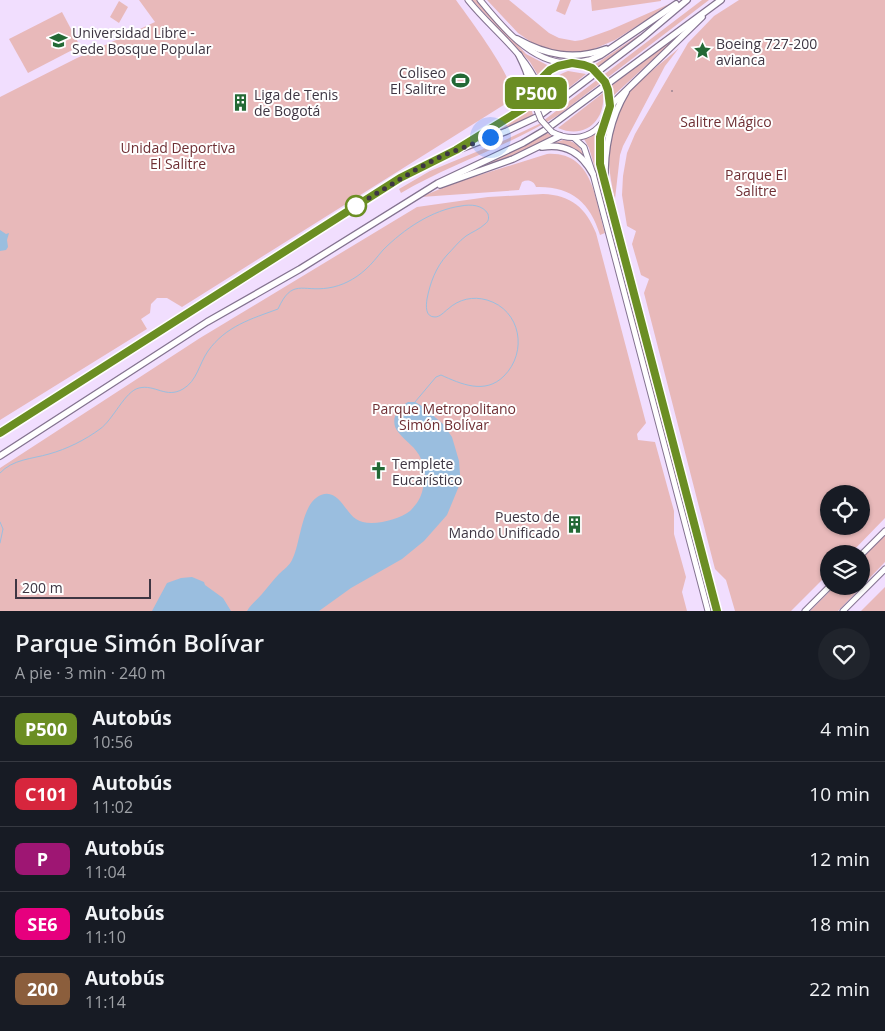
<!DOCTYPE html>
<html lang="es">
<meta charset="utf-8">
<style>
body{margin:0;font-family:"Open Sans",sans-serif;background:#20242c;color:#f1f3f6;height:100vh;display:flex;flex-direction:column;font-size:19px;white-space:nowrap}
*{box-sizing:border-box;margin:0}
p{font-size:16px;color:#9ea1a6}
.icon{flex:none;width:28px;height:28px;fill:none;stroke:currentColor;stroke-width:2;stroke-linecap:round;stroke-linejoin:round}
.map{position:relative;height:611px;overflow:hidden}
.side{display:flex;flex-direction:column;background:#171b24;flex:1}
.side>*{flex:none}
.badge{padding:0 10px;border-radius:8px;font-size:18px;line-height:32px}
.tools{position:absolute;left:820px;top:485px;display:grid;gap:10px}
.tools a{display:grid;place-items:center;width:50px;height:50px;border-radius:50%;background:#171b24;box-shadow:0 1px 4px #0004;font-size:25px}
.scale{position:absolute;left:15px;bottom:12px;width:136px;box-sizing:border-box;padding-left:5px;border:2px solid #3e3643;border-top:0;font-size:14px;line-height:18px;white-space:nowrap;color:#3e3643;-webkit-text-stroke:4px #fff;paint-order:stroke}
.you{position:absolute;width:25px;height:25px;margin:-12px;border:4px solid #fff;border-radius:50%;background:#1a73e8;box-shadow:0 0 0 8px #1a73e833}
.map>.badge{position:absolute;translate:-50% -50%;box-shadow:0 0 0 2px #fff}
.round{display:grid;place-items:center;flex:none;width:52px;height:52px;border-radius:26px;background:#20242c}
.overview{display:flex;align-items:center;justify-content:space-between;height:85px;padding:0 15px}
h1{font-size:24px;font-weight:600;line-height:38px}
ul{padding:0;list-style:none}
li{display:flex;align-items:center;gap:15px;height:65px;padding:0 15px;border-top:1px solid #363941}
li div{flex:1}
li b{display:block;font-size:19px}
li em{font-style:normal}
li .badge{min-width:55px;font-weight:700;text-align:center}
.map>svg:first-child{display:block}
.green{fill:#e8b9ba;fill-rule:evenodd}
.water{fill:#9abedf}
.lines{fill:none;stroke-linecap:round;stroke-linejoin:round}
.stream{stroke:#9abedf;stroke-width:1}
.secondary-casing{stroke:#847390;stroke-width:7}
.primary-casing{stroke:#847390;stroke-width:8}
.secondary{stroke:#fff;stroke-width:5}
.primary{stroke:#fff;stroke-width:5.5}
.rail{stroke:#766b7e;stroke-width:1;stroke-dasharray:8 4;stroke-linecap:butt}
.secondary-bridge-casing{stroke:#847390;stroke-width:7;stroke-linecap:butt}
.secondary-bridge{stroke:#fff;stroke-width:5}
.line-casing{stroke:#fff;stroke-width:11}
.line{stroke:#6b8e23;stroke-width:8}
.walk{stroke:#3e3643;stroke-width:5;stroke-dasharray:0 9}
.stop-dot{fill:#fff;stroke:#6b8e23;stroke-width:2.5}
.labels{text-anchor:middle;dominant-baseline:central;stroke-width:4;stroke-linejoin:round;paint-order:stroke}
.poi-label{font-size:14px;fill:#3e3643;stroke:#fff;text-anchor:start}
.park-label{font-size:14px;fill:#6f2f34;stroke:#fff}
</style>
<div class="map">
<svg width="885" height="611" viewBox="0 0 885 611">
<rect width="100%" height="100%" fill="#f1defe"/>
<g class="green">
<path d="M139 0H456C468 17 517 81 513 99L182 307 167 298H157L151 304 150 313 141 319 147 329 0 420V97L77 58 155 22Z"/>
<polygon points="472,0 477,0 526,54 549,66 539,77 530,62"/>
<polygon points="487,0 509,0 549,33 559,38 575,41 582,40 610,30 676,1 615,40 587,52 576,53 556,51 534,44 518,33"/>
<polygon points="560,0 571,0 565,15 556,11"/>
<polygon points="591,0 661,0 661,1 592,11"/>
<path d="M702 0H709L560 114C510 146 452 163 401 193L399 189 430 171 505 140 539 124Z"/>
<path d="M739 0H885V518L850 554H829V573L791 611H735L726 580 715 569 644 293 649 279 641 275 632 244 636 231 627 226 622 195 623 176 627 153 635 134 688 43 714 16ZM829 494H861V526H829Z"/>
<polygon points="119,1 128,7 119,23 110,17"/>
<polygon points="62,12 80,46 28,73 9,39"/>
<polygon points="687,28 613,96 611,86"/>
<polygon points="645,31 596,70 591,67"/>
<path d="M679 48 665 66 623 146 620 155 615 199C608 170 606 148 616 120 619 112 621 105 625 98 639 79 661 64 679 48Z"/>
<path d="M568 71 586 74 544 108C542 90 551 77 568 71Z"/>
<path d="M603 93C606 120 585 140 558 128Z"/>
<polygon points="531,108 533,115 480,139"/>
<polygon points="547,133 553,136 501,161 472,170 525,145"/>
<path d="M595 134V151L596 162 714 611H711C692 532 668 455 648 376 630 300 612 223 589 148L584 139Z"/>
<path d="M563 140C574 140 580 146 584 156L564 144H551Z"/>
<path d="M547 154C593 151 595 199 605 233L600 235C590 202 571 186 536 187 534 181 528 179 522 182L519 190 421 197 454 183Z"/>
<path d="M543 194C571 195 586 208 596 233L646 423 637 434 638 440 655 442 674 511V534L686 577 682 592 687 611H0V468L200 338 417 207 488 197Z"/>
<polygon points="885,535 885,562 838,611 810,611 835,586 861,586 861,559"/>
<polygon points="885,587 885,611 861,611"/>
</g>
<g class="water">
<polygon points="0,230 6,234 9,233 7,240 8,247 6,250 0,251"/>
<path d="M408 402H415L422 406 443 424 452 437 459 461 460 474 459 486 447 515 424 541 402 559 351 588 319 611H247C251 604 257 600 262 594 268 587 273 580 279 574 283 570 290 565 292 560 301 543 301 503 321 495 338 488 345 512 356 519 368 528 399 520 410 511 417 504 421 498 423 488 425 478 426 468 421 459 416 447 406 442 399 433 389 422 396 408 408 402Z"/>
<polygon points="192,577 204,582 205,585 223,598 231,611 152,611 167,583 181,578"/>
</g>
<g class="lines">
<g class="stream">
<path d="M0 473C13 459 32 459 49 454 67 449 85 440 100 429 113 420 125 391 139 388 155 384 166 399 183 389 197 381 199 364 208 351 226 326 251 319 278 309 292 278 302 292 328 288 342 286 355 279 365 270 372 264 377 257 383 250 404 229 432 210 461 206 471 204 483 205 488 214 489 218 489 221 485 224 480 229 472 232 466 236 459 241 453 249 447 255 436 267 430 283 427 299 426 306 425 317 435 317 440 317 444 312 448 309 459 299 473 296 487 300 521 310 528 352 504 376 485 395 461 384 441 375L436 377 415 402"/>
<polyline points="0,522 3,529 0,543"/>
</g>
<defs>
<g id="secondary">
<path d="M468 0C490 28 524 52 538 85"/>
<path d="M480 0C502 27 531 62 567 63"/>
<path d="M535 105C533 72 563 55 592 69"/>
<polyline points="604,120 599,146 600,164 717,611"/>
<path d="M552 132C584 149 615 125 609 90"/>
<polyline points="574,138 584,147 593,174 708,611"/>
<polyline points="861,555 885,531"/>
<polyline points="805,611 830,586"/>
<polyline points="843,611 885,569"/>
</g>
<g id="primary">
<path d="M517 39C546 55 574 61 606 49"/>
<path d="M519 55C529 75 535 88 521 108"/>
<polyline points="575,63 590,60 601,55 676,4"/>
<polyline points="610,106 702,17"/>
<polyline points="467,143 524,108 535,95"/>
<path d="M542 147C567 143 582 154 593 174"/>
<path d="M605 184C604 151 609 120 626 92"/>
<polyline points="440,185 513,159 560,136"/>
<polyline points="0,433 400,178 442,156 507,131 539,116 642,38 687,0"/>
<polyline points="0,456 207,322 300,269 438,183 523,143 545,130 721,0"/>
</g>
</defs>
<use href="#secondary" class="secondary-casing"/>
<use href="#primary" class="primary-casing"/>
<use href="#secondary" class="secondary"/>
<use href="#primary" class="primary"/>
<polyline class="rail" points="672,92 672,90"/>
<defs>
<g id="secondary-bridge">
<polyline points="592,69 605,82 609,90"/>
<polyline points="535,105 541,120 552,132"/>
</g>
</defs>
<use href="#secondary-bridge" class="secondary-bridge-casing"/>
<use href="#secondary-bridge" class="secondary-bridge"/>
</g>
<g class="lines">
<defs>
<polyline id="line" points="0,433 400,178 456,150 524,108 535,95 538,85 543,77 550,70 558,66 572,63 584,65 592,68 605,82 608,90 610,106 600,137 600,164 717,611"/>
</defs>
<use href="#line" class="line-casing"/>
<use href="#line" class="line"/>
<polyline class="walk" points="356,206 351,209 417,169 442,156 490,137"/>
</g>
<defs>
<symbol id="university-bare" viewBox="-9 -9 18 18"><path d="M0-5L7-2L0 1L-7-2ZM-4 1L0 2.5L4 1V4Q0 6-4 4Z" fill="#236935" stroke="#fff" stroke-width="2.5" paint-order="stroke"/></symbol>
<symbol id="sight-bare" viewBox="-9 -9 18 18"><path d="M0-6L1.8-2.2L6-1.7L2.9 1.2L3.7 5.4L0 3.3L-3.7 5.4L-2.9 1.2L-6-1.7L-1.8-2.2Z" fill="#236935" stroke="#fff" stroke-width="2.5" paint-order="stroke"/></symbol>
<symbol id="stadium-bare" viewBox="-9 -9 18 18"><path d="M0-5a6.5 5 0 1 0 0 10a6.5 5 0 1 0 0-10ZM-3.5-1.8h7v3.6h-7Z" fill="#236935" stroke="#fff" stroke-width="2.5" paint-order="stroke"/></symbol>
<symbol id="building-bare" viewBox="-9 -9 18 18"><path d="M-4-6H4V6H1V3H-1V6H-4ZM-2.5-4.3h1.7v1.8h-1.7ZM.8-4.3h1.7v1.8H.8ZM-2.5-1h1.7V.8h-1.7ZM.8-1h1.7V.8H.8Z" fill="#236935" stroke="#fff" stroke-width="2.5" paint-order="stroke"/></symbol>
<symbol id="church-bare" viewBox="-9 -9 18 18"><path d="M-1.2-6h2.4v3.5h3.3v2.4h-3.3V6h-2.4V-.1h-3.3v-2.4h3.3Z" fill="#236935" stroke="#fff" stroke-width="2.5" paint-order="stroke"/></symbol>
</defs>
<g fill-rule="evenodd">
<use href="#university-bare" x="46" y="28" width="25" height="25"/>
<use href="#sight-bare" x="690" y="38" width="25" height="25"/>
<use href="#stadium-bare" x="448" y="68" width="25" height="25"/>
<use href="#building-bare" x="228" y="90" width="25" height="25"/>
<use href="#church-bare" x="366" y="458" width="25" height="25"/>
<use href="#building-bare" x="562" y="512" width="25" height="25"/>
</g>
<circle class="stop-dot" cx="356" cy="206" r="10"/>
<g class="labels">
<g class="poi-label">
<text x="72" y="32">Universidad Libre -<tspan x="72" dy="16">Sede Bosque Popular</tspan></text>
<text x="716" y="43">Boeing 727-200<tspan x="716" dy="16">avianca</tspan></text>
<text x="446" y="72" text-anchor="end">Coliseo<tspan x="446" dy="16">El Salitre</tspan></text>
<text x="254" y="94">Liga de Tenis<tspan x="254" dy="16">de Bogotá</tspan></text>
<text x="392" y="463">Templete<tspan x="392" dy="16">Eucarístico</tspan></text>
<text x="560" y="516" text-anchor="end">Puesto de<tspan x="560" dy="16">Mando Unificado</tspan></text>
</g>
<g class="park-label">
<text x="726" y="121">Salitre Mágico</text>
<text x="178" y="147">Unidad Deportiva<tspan x="178" dy="16">El Salitre</tspan></text>
<text x="756" y="174">Parque El<tspan x="756" dy="16">Salitre</tspan></text>
<text x="444" y="408">Parque Metropolitano<tspan x="444" dy="16">Simón Bolívar</tspan></text>
</g>
</g>
</svg>
<div class="tools">
<a><svg class="icon" aria-label="locate" viewBox="0 0 24 24"><circle cx="12" cy="12" r="6"/><path d="M12 2v4M12 18v4M2 12h4M18 12h4"/></svg></a>
<a><svg class="icon" aria-label="layers" viewBox="0 0 24 24"><path d="M12 4l9 5-9 5-9-5zM3 14l9 5 9-5"/></svg></a>
</div>
<div class="scale">200 m</div>
<div class="you" style="left:490px;top:137px"></div>
<b class="badge" style="left:536px;top:93px;background:#6b8e23;color:#fff">P500</b>
</div>
<section class="side">
<div class="overview"><div><h1>Parque Simón Bolívar</h1><p>A pie · 3 min · 240 m</p></div><a class="round"><svg class="icon" aria-label="heart" viewBox="0 0 24 24"><path d="M12 20l-8-8c-3-5 5-10 8-4 3-6 11-1 8 4z"/></svg></a></div>
<ul>
<li><span class="badge" style="background:#6b8e23;color:#fff">P500</span><div><b>Autobús</b><p>10:56</p></div><em>4 min</em></li>
<li><span class="badge" style="background:#d7263d;color:#fff">C101</span><div><b>Autobús</b><p>11:02</p></div><em>10 min</em></li>
<li><span class="badge" style="background:#9e1673;color:#fff">P</span><div><b>Autobús</b><p>11:04</p></div><em>12 min</em></li>
<li><span class="badge" style="background:#e6007e;color:#fff">SE6</span><div><b>Autobús</b><p>11:10</p></div><em>18 min</em></li>
<li><span class="badge" style="background:#8b5e3c;color:#fff">200</span><div><b>Autobús</b><p>11:14</p></div><em>22 min</em></li>
</ul>
</section>
